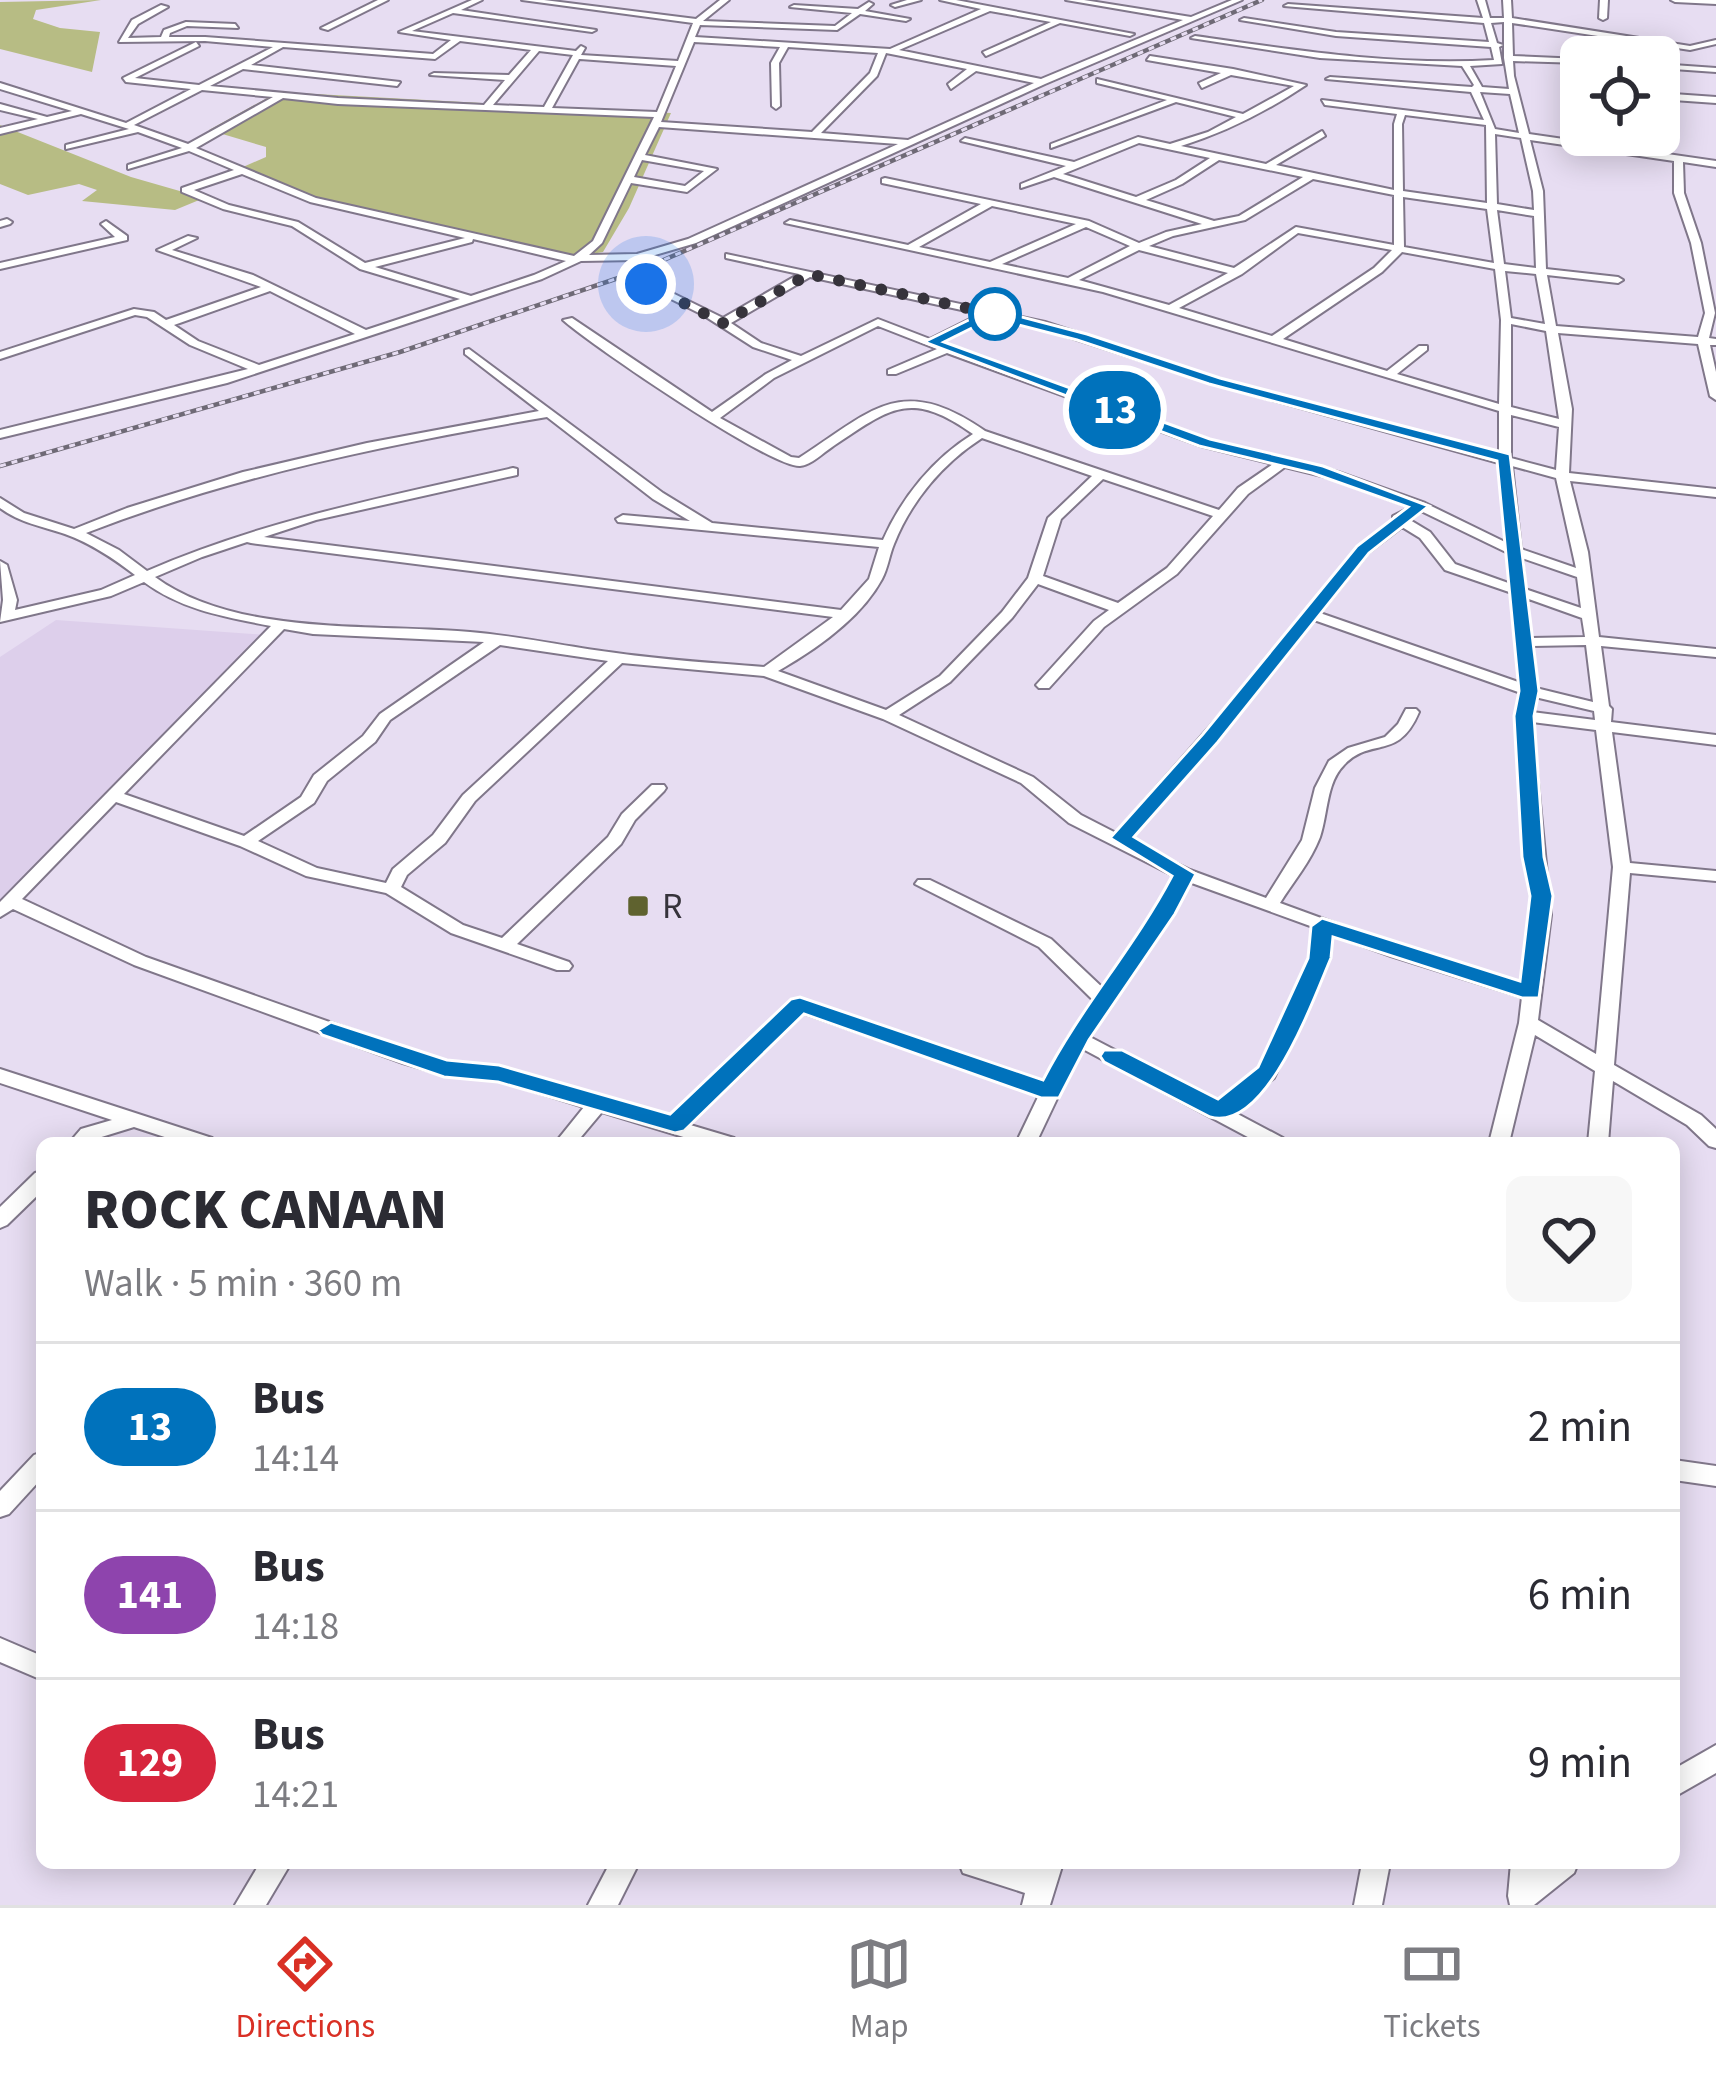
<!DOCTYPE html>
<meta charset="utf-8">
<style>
body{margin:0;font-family:"Source Sans 3",sans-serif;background:#f7f7f7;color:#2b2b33;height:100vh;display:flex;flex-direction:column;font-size:45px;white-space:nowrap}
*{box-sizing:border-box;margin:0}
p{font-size:39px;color:#7c7c81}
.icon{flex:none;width:66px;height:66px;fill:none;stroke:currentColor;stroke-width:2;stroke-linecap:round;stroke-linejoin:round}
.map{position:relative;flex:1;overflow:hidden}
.details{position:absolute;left:36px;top:1137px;width:1644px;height:732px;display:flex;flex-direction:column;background:#fff;border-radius:18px;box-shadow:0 6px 30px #0003}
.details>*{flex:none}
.badge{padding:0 24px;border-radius:39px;font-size:42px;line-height:78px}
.fabs{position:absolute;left:1560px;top:36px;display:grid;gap:24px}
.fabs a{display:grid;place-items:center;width:120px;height:120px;border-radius:18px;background:#fff;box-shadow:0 6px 30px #0003;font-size:60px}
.you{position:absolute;width:60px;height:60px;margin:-30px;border:9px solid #fff;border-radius:50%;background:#1a73e8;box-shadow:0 0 0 18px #1a73e833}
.map>.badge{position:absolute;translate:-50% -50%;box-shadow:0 0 0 6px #fff}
.round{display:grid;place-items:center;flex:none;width:126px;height:126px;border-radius:18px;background:#f7f7f7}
.overview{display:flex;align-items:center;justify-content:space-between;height:204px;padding:0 48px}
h1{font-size:57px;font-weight:800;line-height:90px}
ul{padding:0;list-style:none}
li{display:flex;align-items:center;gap:36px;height:168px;padding:0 48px;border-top:3px solid #e1e1e2}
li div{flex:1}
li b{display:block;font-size:45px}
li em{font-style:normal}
li .badge{min-width:132px;font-weight:700;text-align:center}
.tab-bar{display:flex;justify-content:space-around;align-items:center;height:168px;border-top:3px solid #e1e1e2;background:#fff;font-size:33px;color:#7c7c81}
.tab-bar a{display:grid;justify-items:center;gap:6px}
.tab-bar .current{color:#d93025}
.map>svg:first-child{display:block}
.built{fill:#ddcfeb}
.green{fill:#b7bc84}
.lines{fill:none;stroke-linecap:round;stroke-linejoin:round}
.minor-casing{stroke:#80778a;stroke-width:4}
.minor{fill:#fff;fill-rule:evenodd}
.rail-casing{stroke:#6f6a76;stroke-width:4.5}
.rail{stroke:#e7ddf2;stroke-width:3;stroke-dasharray:6;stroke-linecap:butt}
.line{fill:#0072bc;stroke:#fff;stroke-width:3}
.walk{stroke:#36333b;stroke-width:12;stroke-dasharray:0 21.6}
.stop-dot{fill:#fff;stroke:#0072bc;stroke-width:6}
.poi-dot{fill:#5f622f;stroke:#e7ddf2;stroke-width:4.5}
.labels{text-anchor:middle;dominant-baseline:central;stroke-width:9;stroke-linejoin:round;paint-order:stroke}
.poi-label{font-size:36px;fill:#36333b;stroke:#e7ddf2;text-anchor:start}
</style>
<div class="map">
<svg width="1716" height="1905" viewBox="0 0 1716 1905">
<rect width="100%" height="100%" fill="#e7ddf2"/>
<polygon class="built" points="56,620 267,635 0,911 0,657"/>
<g class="green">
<polygon points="101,0 36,10 33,19 60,28 100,32 92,72 0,49 0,2"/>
<polygon points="278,92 671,113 629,208 603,252 563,259 302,195 243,167 266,157 266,147 209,130"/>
<polygon points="0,125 131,177 204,198 175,210 82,201 97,190 79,184 28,195 0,184"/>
</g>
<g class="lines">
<defs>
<g id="minor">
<polygon points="378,0 388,0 328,30 321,28"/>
<path d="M472 0H482L461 10 596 30 592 32 453 13 412 31 576 51 581 46 585 48 581 55 678 61 693 23 522 0H544L696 19 720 0H729L703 21 835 26 852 13 790 7 794 5 858 9 869 2 873 4 865 11 910 19 906 21 860 14 837 30 700 25 695 37 890 49 981 9 940 0H956L1134 34 1130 36 1060 23 986 56 983 52 1051 22 990 11 899 50 1041 79 1183 20 1066 0H1084L1191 17 1232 0H1242L1045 84 696 243 638 260 581 261 542 279 227 383 0 438V430L248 369 190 345 147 317 135 315 0 359V352L134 309 154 312 166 320 261 287 157 250 188 236 197 238 172 250 253 275 366 330 460 299 360 269 292 226 223 209 182 192V188L234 170 189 151 128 169V165L182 148 138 132 66 149V145L129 129 81 114 0 134V128L38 119 0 110V104L47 117 72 111 0 89V83L126 123 191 89 126 82 123 78 196 42 199 46 135 78 199 85 273 47 205 41 119 42 132 20 161 5 168 7 138 24 128 38 161 37 164 30 186 22 235 24 238 28 187 26 170 33 169 37H205L433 54 451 40 399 32ZM460 41 531 50 509 75 434 73 430 75 505 80 484 105 338 98 210 86 243 69 397 86 400 82 251 65 283 47 435 59ZM694 42 780 47 771 63 772 106 776 109 780 106 779 63 788 47 878 53 870 73 812 132 661 122ZM539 51 573 55 544 107 493 105ZM886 53 967 69 948 84 951 89 976 71 1034 83 908 140 821 133 877 76ZM579 59H580L676 66 657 112 552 108ZM202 90 273 97 188 144 134 125ZM283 98 338 104 654 117 593 241 574 256 316 198 196 148ZM659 127 898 144 688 239 637 254 589 255 602 243 631 183 687 192 717 169 645 155ZM642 160 704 171 685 186 634 177ZM242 174 310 202 465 238 365 263 298 222 229 205 194 190ZM473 239 566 261 534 275 471 296 375 267 472 242ZM270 291 355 334 259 365 198 341 174 325Z"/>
<polygon points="907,0 921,0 895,7 891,5"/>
<path d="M1477 0H1485L1490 18H1504L1503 0H1511L1512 18 1690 46 1716 40V44L1690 50 1512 23 1513 56 1581 59V63L1513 61 1514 76 1529 134 1716 161V167L1683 162 1684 193 1701 243 1715 313 1709 338 1716 339V345H1710L1716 372V400L1710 396 1698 344 1558 333 1572 409 1569 473 1716 489V497L1570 481 1588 552 1599 637 1716 649V657L1601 646 1609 706 1612 709 1611 722 1716 735V745L1612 732 1630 863 1716 871V881L1630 873 1614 1065 1701 1115 1716 1129V1148L1709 1146 1687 1125 1613 1081 1608 1143H1588L1595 1071 1535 1035 1509 1143H1489L1519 1023 1522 997 1391 956 1330 934 1329 958 1274 1078 1232 1111 1283 1138 1286 1143H1259L1081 1048 1036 1143H1016L1039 1095 803 1013 687 1124 734 1138 737 1143H703L602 1112 576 1143H555L584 1107 498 1080 444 1075 403 1063 134 965 13 909 0 917V902L271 626C225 617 182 610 144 582L111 596 0 622 3 600 0 561 7 565 17 600 15 610 101 590 135 575C114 559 91 543 65 534 42 526 20 523 0 508V498L24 513 74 529 127 508 243 472 367 443 539 411 465 354V350L469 349 663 493 712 523 883 540C902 497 933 459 973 434 910 389 890 408 832 447 823 453 811 465 800 466 771 468 591 345 563 320L572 318 712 412 766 374 792 360 753 347 703 315 641 284 650 282 723 318 799 274 726 258V254L1045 322 1219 379 1499 455V411L1103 292 785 223 790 220 908 245 981 204 882 183V179L885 178 1089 221 1139 243 1166 232 1202 224 1054 177 1021 188V184L1066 166 961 141 965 138 1074 162 1138 137 1170 144 1208 132 1236 117 1176 102 1051 148V144L1167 100 1097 83V79L1243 114 1294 86 1231 75 1202 88 1199 83 1221 73 1147 60 1150 56 1233 69 1306 85C1267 111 1226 132 1181 146L1266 164 1322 131 1325 136 1276 165 1394 190V124L1397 114 1325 105 1322 100 1484 120 1471 92 1326 79 1330 77 1472 87 1474 85 1462 66 1320 58 1191 38 1195 36C1294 50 1394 66 1494 60L1491 47 1336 36 1240 20 1244 18 1336 32 1489 42 1484 23 1284 6 1288 4 1483 18ZM1504 22V58L1509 89 1482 87 1470 66 1502 64 1499 47 1503 45 1497 43 1491 23ZM1480 92 1510 94 1519 133 1495 129ZM1405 115 1486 125 1487 203 1403 191 1402 124ZM1495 134 1521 138 1533 191 1534 210 1497 204ZM1530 140 1674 161V193L1691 243 1705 313 1698 337 1556 326 1547 275 1618 283 1623 280 1618 277 1546 269 1543 191ZM1139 143 1210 158 1176 180 1136 197 1063 174ZM1219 160 1303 177 1239 216 1214 221 1146 200 1182 184ZM1313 179 1394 195V245L1296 227 1234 268 1149 246 1173 236 1245 220ZM1403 197 1487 209 1494 263 1404 247ZM992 206 1076 224 990 262 919 247ZM1497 210 1534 216 1536 268 1504 264ZM1086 227 1130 246 1068 278 1002 264ZM1298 233 1392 250 1374 268 1272 336 1179 308 1242 274ZM1139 250 1228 273 1169 305 1079 280ZM1402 252 1495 269 1501 320 1499 404 1397 374 1427 350V346H1419L1387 371 1283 339 1382 272ZM1505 271 1536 274 1545 324 1511 318ZM810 277 980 314 930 339 878 319 801 356 761 343 731 323ZM992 317 1038 327 1211 383 1499 463 1507 543 1425 503 1338 472 1209 440 940 342ZM1511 324 1546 331 1559 419 1511 407ZM878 326 937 349 888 370V374H896L947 353 1201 446 1273 464 1238 488 1219 510 985 431C901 373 873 410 799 458L791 457 720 418 774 378ZM1511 415 1559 427 1556 470 1511 458ZM547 417 653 499 690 521 623 515 616 519 618 522 879 547 869 579 841 610 264 537 316 520 517 475V469L513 468C389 496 264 520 147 571L119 550 86 533C235 475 389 444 547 417ZM982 438 1092 476 1048 518 1028 578 1002 612 940 676 886 710 778 671C815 650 861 618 882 579 888 568 889 556 894 544 911 501 943 463 982 438ZM1512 466 1556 478 1576 568 1521 549ZM1285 467 1330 478 1411 507 1393 516V521L1358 547 1256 674 1116 833 1081 815 1033 777 899 715 950 682 1012 618 1038 584 1109 610 1094 621 1036 685 1039 688H1049L1104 627 1177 574 1248 494ZM1103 479 1213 516 1167 568 1118 603 1043 576 1061 519ZM1421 511 1508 553 1511 584 1455 564 1430 532 1410 520ZM1402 527 1420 538 1445 570 1512 593 1521 683 1320 613 1368 553ZM247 542 251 543 833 617 764 667C714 663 665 660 616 653 567 647 519 636 470 632 373 623 237 637 155 577L202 557ZM1522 558 1577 577 1581 608 1525 589ZM1526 598 1582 618 1585 637 1531 638ZM1314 620 1521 693 1516 716 1533 915 1524 985 1403 948 1280 903C1293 882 1311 861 1320 837 1328 814 1326 783 1344 765 1371 736 1398 762 1419 712L1416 709H1406L1398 724 1385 737 1348 748 1329 761 1315 788 1302 840 1266 898 1190 870 1129 840ZM284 629 313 634 484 642 380 714 363 736 314 775 301 797 244 836 124 794ZM500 645 608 661 463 795 433 835 393 869 386 883 317 868 258 841 314 803 327 781 375 742 390 720ZM1586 645 1593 702 1536 688 1532 646ZM622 663 764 676 883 719 1021 783 1069 823 1174 876 1155 914 1104 989 1051 939 930 880H918L915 884 1039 947 1095 1002 1068 1038 1045 1083 800 999 793 1001 669 1118 499 1067 444 1062 417 1053 146 957 22 899 116 802 240 846 306 876 386 893 451 933 557 970H569L572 966 569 962 517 944 621 844 635 820 664 791 666 788 664 785H652L622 814 608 837 502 938 463 925 401 887 407 875 445 843 475 801ZM1535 697 1594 711 1595 720 1532 712ZM1532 722 1596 730 1613 867 1596 1054 1538 1020 1551 915ZM1189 882 1313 927 1311 958 1260 1067 1257 1074 1216 1103 1088 1036 1173 914Z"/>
<polygon points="1600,0 1608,0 1607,18 1603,20 1599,18"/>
<polygon points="1671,0 1716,0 1716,4 1675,2"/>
<polygon points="1659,64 1716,68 1716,72 1659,68"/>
<polygon points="1659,93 1716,97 1716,103 1659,99"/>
<polygon points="7,219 12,222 10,224 0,227 0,221"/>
<polygon points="106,221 127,236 127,240 0,269 0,263 115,237 101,224"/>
<polygon points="0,1069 212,1138 215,1143 183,1143 134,1127 95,1139 91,1143 69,1143 81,1129 112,1120 0,1083"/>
<polygon points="42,1171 42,1191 7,1225 0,1228 0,1207 35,1173"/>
<polygon points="42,1452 42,1478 9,1514 0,1517 0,1491 34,1455"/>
<polygon points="1674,1460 1716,1466 1716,1486 1674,1480"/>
<polygon points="0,1638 42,1656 42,1680 0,1662"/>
<polygon points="1716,1745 1716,1773 1674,1797 1674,1769"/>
<polygon points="260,1863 291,1863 266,1905 235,1905"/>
<polygon points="610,1863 639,1863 618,1905 588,1905"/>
<polygon points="959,1863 1019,1863 1034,1867 1035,1863 1063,1863 1050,1905 1022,1905 1025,1893 963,1873"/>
<polygon points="1362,1863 1390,1863 1382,1905 1354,1905"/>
<polygon points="1511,1863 1578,1863 1574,1873 1534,1905 1510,1905 1508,1896"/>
</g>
</defs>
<use href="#minor" class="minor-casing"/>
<use href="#minor" class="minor"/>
<defs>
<polyline id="rail" points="0,466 400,352 636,272 1262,0"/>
</defs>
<use href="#rail" class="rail-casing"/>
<use href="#rail" class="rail"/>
</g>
<path class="line" d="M991 309 1087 334 1220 378 1510 454 1539 691 1534 716 1544 857 1553 896 1539 998H1522L1333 937 1331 958C1314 997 1267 1133 1210 1117L1104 1062 1100 1056 1104 1050H1122L1218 1099 1258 1067 1308 958 1311 926 1322 918 1520 981 1530 896 1522 857 1514 716 1519 691 1497 461 1209 384 1077 340 992 318 944 342 1210 439 1323 466 1429 506 1369 553 1218 742 1134 837 1196 874 1175 914 1089 1040 1059 1098H1041L804 1014 684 1131 675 1133 498 1082 444 1077 322 1035 318 1030 331 1022 447 1060 499 1065 670 1114 791 999 800 997 1043 1080C1080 1008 1134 948 1172 876L1110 838 1203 734 1357 546 1408 507 1312 473 1199 446 924 342Z"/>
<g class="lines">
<polyline class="walk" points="646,284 723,323 809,274 995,314"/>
</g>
<circle class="stop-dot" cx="995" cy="314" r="24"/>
<rect class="poi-dot" x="626" y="894" width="24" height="24" rx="6"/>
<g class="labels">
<g class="poi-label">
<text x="662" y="906">R</text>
</g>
</g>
</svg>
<div class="fabs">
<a><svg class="icon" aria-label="locate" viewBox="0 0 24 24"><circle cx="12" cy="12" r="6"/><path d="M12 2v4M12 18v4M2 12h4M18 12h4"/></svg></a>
</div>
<div class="you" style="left:646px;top:284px"></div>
<b class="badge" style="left:1115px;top:410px;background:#0072bc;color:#fff">13</b>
<section class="details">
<div class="overview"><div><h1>ROCK CANAAN</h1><p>Walk · 5 min · 360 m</p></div><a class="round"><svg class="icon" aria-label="heart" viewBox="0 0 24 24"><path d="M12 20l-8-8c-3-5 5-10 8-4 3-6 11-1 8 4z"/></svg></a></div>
<ul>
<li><span class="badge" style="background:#0072bc;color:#fff">13</span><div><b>Bus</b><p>14:14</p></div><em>2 min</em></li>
<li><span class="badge" style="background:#8e44ad;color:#fff">141</span><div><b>Bus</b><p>14:18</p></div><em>6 min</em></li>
<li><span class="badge" style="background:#d7263d;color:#fff">129</span><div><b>Bus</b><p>14:21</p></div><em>9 min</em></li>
</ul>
</section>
</div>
<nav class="tab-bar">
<a class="current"><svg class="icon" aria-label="directions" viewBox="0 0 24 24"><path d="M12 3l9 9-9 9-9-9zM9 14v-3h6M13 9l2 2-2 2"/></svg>Directions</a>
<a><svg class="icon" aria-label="map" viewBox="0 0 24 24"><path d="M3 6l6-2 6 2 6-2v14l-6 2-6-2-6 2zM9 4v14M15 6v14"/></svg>Map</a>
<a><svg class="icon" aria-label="tickets" viewBox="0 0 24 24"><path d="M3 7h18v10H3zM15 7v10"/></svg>Tickets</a>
</nav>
